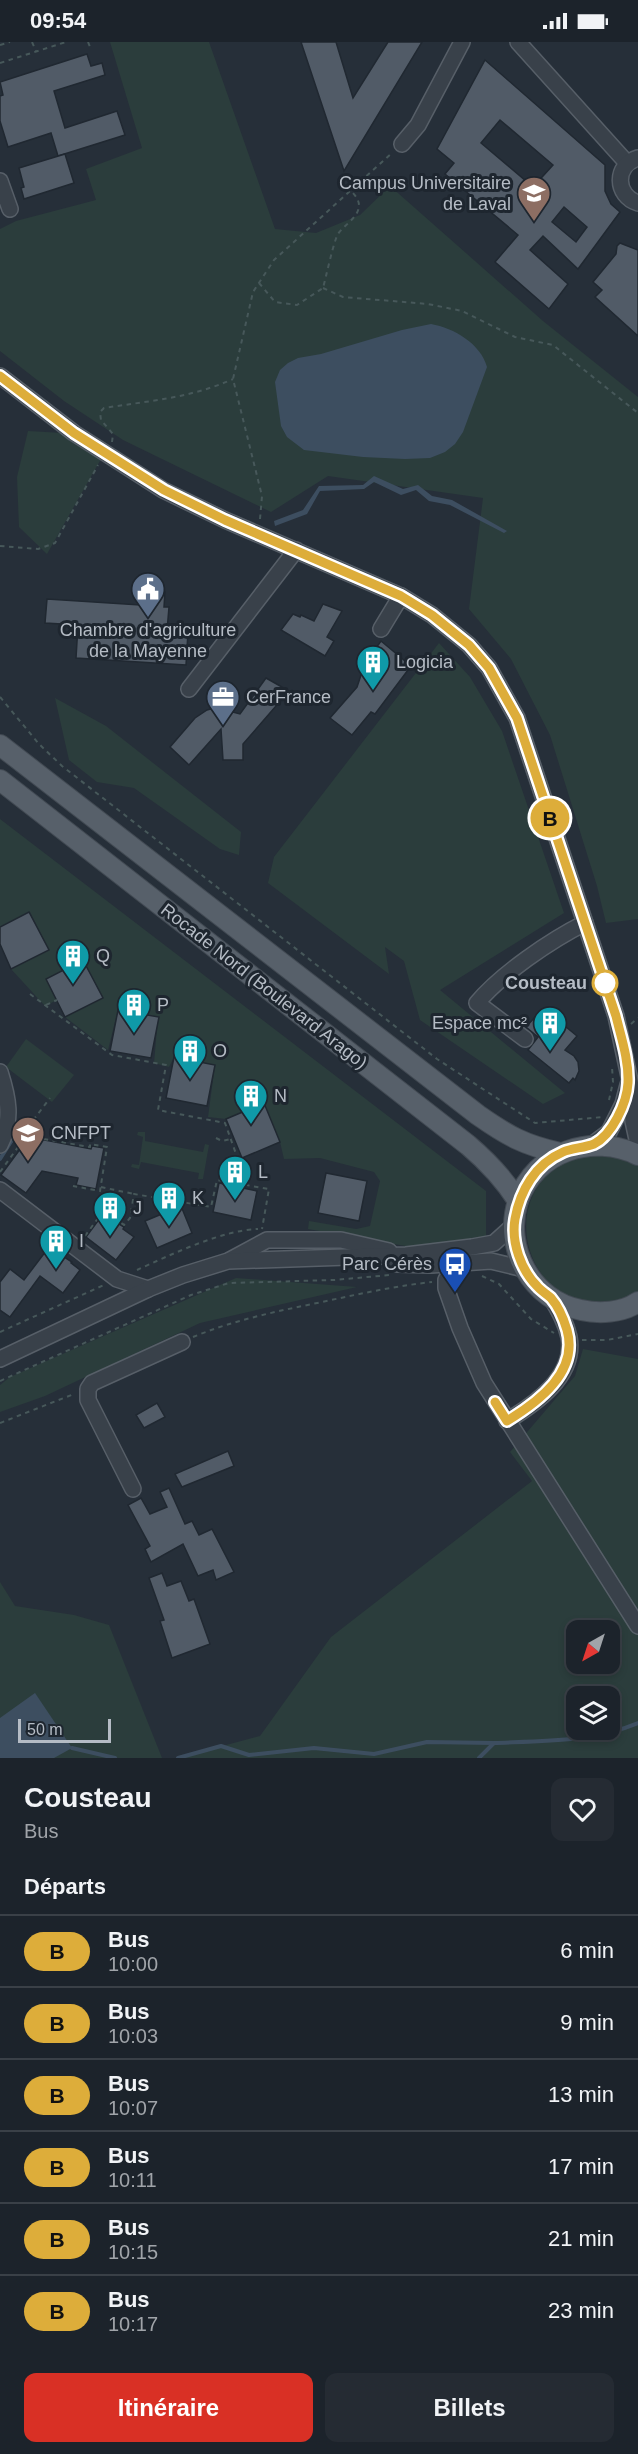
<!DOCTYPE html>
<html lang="fr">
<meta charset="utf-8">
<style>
body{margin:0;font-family:Helvetica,sans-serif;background:#252b33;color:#f1f3f6;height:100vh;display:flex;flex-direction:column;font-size:22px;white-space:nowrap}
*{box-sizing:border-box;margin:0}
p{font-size:20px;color:#a0a4a9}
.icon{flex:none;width:33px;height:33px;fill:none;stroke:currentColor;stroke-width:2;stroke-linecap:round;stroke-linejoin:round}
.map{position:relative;height:1716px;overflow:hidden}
.details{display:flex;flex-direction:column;background:#1c232b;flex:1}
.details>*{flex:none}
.badge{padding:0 12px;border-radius:20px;font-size:21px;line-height:39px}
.needle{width:39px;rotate:219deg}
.controls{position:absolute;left:566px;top:1578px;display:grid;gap:12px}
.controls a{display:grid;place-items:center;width:54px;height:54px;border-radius:12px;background:#1c232b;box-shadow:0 3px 9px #0003,0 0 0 2px #3a4047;font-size:30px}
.scale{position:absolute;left:18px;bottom:15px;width:93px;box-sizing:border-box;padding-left:6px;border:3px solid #b5bcc5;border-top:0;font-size:16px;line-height:21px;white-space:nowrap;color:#b5bcc5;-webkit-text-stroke:4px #1e262f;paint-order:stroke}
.map>.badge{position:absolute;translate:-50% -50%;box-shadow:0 0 0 3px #fff}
h2{padding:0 24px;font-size:22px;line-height:54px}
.round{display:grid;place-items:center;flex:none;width:63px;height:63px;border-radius:12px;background:#252b33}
.overview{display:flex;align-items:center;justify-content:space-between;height:102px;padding:0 24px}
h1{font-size:28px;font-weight:600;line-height:45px}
.button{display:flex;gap:12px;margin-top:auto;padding:12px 24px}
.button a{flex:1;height:69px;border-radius:12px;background:#d93025;color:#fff;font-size:24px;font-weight:600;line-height:69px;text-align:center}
.button a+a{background:#252b33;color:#f1f3f6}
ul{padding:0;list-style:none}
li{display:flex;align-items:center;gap:18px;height:72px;padding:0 24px;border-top:2px solid #3a4047}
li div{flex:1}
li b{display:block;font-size:22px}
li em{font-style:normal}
li .badge{min-width:66px;font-weight:700;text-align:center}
.status{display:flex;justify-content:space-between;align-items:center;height:42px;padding:0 30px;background:#1c232b;direction:ltr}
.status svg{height:16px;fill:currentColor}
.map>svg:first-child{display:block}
.green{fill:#2b3d3c;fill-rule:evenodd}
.water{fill:#3d4e60}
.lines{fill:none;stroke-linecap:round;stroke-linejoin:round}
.stream{stroke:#3d4e60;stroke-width:4}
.building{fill:#515b67;stroke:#202831;stroke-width:1.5;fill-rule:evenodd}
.minor-casing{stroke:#575f68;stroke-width:18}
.major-casing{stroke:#424a53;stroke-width:22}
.path{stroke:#47585a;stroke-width:2;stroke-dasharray:4.5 4.5;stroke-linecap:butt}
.minor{stroke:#39414a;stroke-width:15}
.major{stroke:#57606a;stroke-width:20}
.line-casing{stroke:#fff;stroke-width:14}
.line{stroke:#ddad3a;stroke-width:9}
.stop-dot{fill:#fff;stroke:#ddad3a;stroke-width:3}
.labels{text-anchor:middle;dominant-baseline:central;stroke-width:6;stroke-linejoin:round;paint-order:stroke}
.poi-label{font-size:18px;fill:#b5bcc5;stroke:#1e262f;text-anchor:start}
.stop-label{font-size:18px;font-weight:bold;fill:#b5bcc5;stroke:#1e262f;text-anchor:end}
.street-label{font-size:18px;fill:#b5bcc5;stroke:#1e262f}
</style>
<div class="status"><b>09:54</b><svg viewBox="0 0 49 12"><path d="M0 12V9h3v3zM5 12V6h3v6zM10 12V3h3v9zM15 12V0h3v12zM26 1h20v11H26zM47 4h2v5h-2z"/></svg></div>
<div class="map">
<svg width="638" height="1716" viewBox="0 0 638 1716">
<rect width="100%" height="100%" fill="#262f39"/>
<g class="green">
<polygon points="110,0 209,0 275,187 316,191 360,173 390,144 543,279 638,355 638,877 606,881 597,844 550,693 511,617 469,567 483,456 328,434 271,470 123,398 64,359 0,309 0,187 16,179 96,158 86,127 142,106"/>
<polygon points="28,389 63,391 101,417 47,512 19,485 17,435"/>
<polygon points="439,601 470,635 502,689 564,871 440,948 565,1051 543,1062 420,978 404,919 385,905 389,932 268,841 274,815"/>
<polygon points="55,656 106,684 241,790 239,813 220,807 134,746 97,740 69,718"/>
<polygon points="0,777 486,1149 486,1198 411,1205 308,1187 309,1179 356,1187 370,1184 380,1139 374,1130 320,1116 284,1117 280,1100 264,1061 226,1077 208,1075 215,1023 174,1015 169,1025 154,1021 158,975 118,968 108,1008 65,975 103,955 83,918 46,937 57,958 45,964 11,927 49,908 30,870 0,885"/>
<polygon points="26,997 74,1033 52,1060 6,1025"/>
<polygon points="138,1090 145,1090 145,1099 203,1110 205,1102 209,1103 203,1137 198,1137 199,1131 141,1120 139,1127 131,1125 132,1122 139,1123 143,1095 137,1093"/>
<path d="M610 1113 638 1124V1250C631 1253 624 1258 617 1259 523 1280 487 1140 582 1114 590 1112 601 1113 610 1113Z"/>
<polygon points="236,1236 357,1245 200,1281 45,1354 0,1370 0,1343 10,1335"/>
<path d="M583 1307 638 1317V1716H178L260 1694 331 1595 532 1439 510 1410 575 1334ZM576 1588H609V1622H576ZM576 1654H609V1688H576Z"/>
<polygon points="0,1540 15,1564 74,1573 109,1583 162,1716 0,1716"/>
</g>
<g class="water">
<path d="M431 282C454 286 481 302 487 325L463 390 455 402 445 410 430 416 405 417 363 415 304 408 287 395 281 384 275 340 280 328 288 321 298 316 321 312 402 288Z"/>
<polygon points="374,434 403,447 418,443 432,454 452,458 507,489 504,491 450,463 429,459 416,448 401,453 374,440 364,447 320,449 307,472 275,484 274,479 303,468 319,444 363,443"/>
<polygon points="35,1651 72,1706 54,1716 0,1716 0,1676"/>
</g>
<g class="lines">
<g class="stream">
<polyline points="0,1117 17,1090"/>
<polyline points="72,1706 115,1716"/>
<polyline points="178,1716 221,1704 249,1713 314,1706 374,1712 427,1700 494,1701"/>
<path d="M479 1716 494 1701C543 1699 593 1700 638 1681"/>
</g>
</g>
<g class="building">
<polygon points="301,0 336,0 353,56 388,0 422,0 344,129"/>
<polygon points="87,12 91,24 102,21 105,33 54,49 65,86 117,69 125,93 58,114 51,91 8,105 0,79 0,54 3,53 0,40"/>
<path d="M485 18 605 123V149L611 162 620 170 578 227 543 194 530 208 568 242 549 267 495 220 518 193 445 132 454 121 437 107ZM500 78 553 123 533 145 481 101ZM564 165 587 185 576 200 552 180Z"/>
<polygon points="65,112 74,141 24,157 21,146 24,145 19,126"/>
<polygon points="620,201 638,208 638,294 595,255 602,248 593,240 616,212 617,204"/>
<polygon points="141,548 165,550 164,565 169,565 167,589 188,590 186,623 76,616 78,583 45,581 47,557 140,563"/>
<polygon points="323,562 342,569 327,595 334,599 325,614 281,588 293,572 300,575 301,573 314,579"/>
<polygon points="381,599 411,624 375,672 371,670 352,693 330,676 357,645 365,621"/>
<polygon points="266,636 289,649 243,702 243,718 223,718 221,687 189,723 170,705 195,676 207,668 214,666 215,670 225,668 240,672"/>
<polygon points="29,870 49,908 11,927 0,902 0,885"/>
<polygon points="83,918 103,956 65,975 46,937"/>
<polygon points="118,968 159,975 151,1016 110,1009"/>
<polygon points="535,975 547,984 554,975 577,994 565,1008 574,1014 578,1020 579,1029 575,1038 573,1036 569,1041 528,1008 538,995 526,985"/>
<polygon points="174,1015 215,1023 207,1064 166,1056"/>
<polygon points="264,1061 280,1100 242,1116 226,1077"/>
<polygon points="29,1095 91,1107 92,1104 104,1106 96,1147 76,1143 78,1136 42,1129 26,1151 1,1133"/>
<polygon points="326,1131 367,1139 359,1179 318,1171"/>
<polygon points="219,1141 257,1149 251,1178 213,1170"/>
<polygon points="181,1164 192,1191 157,1206 145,1179"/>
<polygon points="103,1172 124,1185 123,1187 134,1195 116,1218 86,1195"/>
<polygon points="49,1205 72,1220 71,1221 80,1228 63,1251 40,1234 10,1275 0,1268 0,1240 10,1227 24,1238"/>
<polygon points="157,1361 165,1375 144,1386 136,1373"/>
<polygon points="228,1409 234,1424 182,1445 175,1432"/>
<polygon points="169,1446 185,1482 192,1479 199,1493 212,1487 234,1530 216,1538 213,1528 198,1534 183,1502 151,1520 145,1507 150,1504 128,1463 141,1456 150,1472 167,1465 160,1450"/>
<polygon points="162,1531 167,1544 181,1539 189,1559 194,1557 210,1602 172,1616 160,1579 164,1578 149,1536"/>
</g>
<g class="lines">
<defs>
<g id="minor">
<polyline points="518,0 627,121"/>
<polyline points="402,102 418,83 462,0"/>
<path d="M638 116C614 123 615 154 638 161"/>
<polyline points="0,139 10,167"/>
<polyline points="0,334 74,391 163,448 225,478 401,554 432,573 469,603 489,626 517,676 616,974 633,1053 633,1079 638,1102"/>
<polyline points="381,587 401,554"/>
<polyline points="189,647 296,508"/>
<path d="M525 997 477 961C501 932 551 898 585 881"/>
<path d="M0 1030C8 1055 13 1078 0 1103"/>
<polyline points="593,1102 609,1090 623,1062 628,1043"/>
<polyline points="0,1148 117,1237 148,1247"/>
<polyline points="230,1218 267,1198 341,1198 389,1209"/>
<polyline points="397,1222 431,1223 491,1219 524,1227"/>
<polyline points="455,1222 446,1238 446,1246 460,1286 484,1341 638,1584"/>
<polyline points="0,1317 148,1247 183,1233 228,1219 406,1213 472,1205 494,1201 514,1183"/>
<path d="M507 1379C535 1362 576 1334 569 1295 566 1281 559 1269 552 1257"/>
<polyline points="133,1447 88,1358 88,1347 92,1341 182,1300"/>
</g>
<g id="major">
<path d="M0 703 478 1073C508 1094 524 1103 560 1111"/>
<path d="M0 738 468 1103C488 1120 504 1137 518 1159"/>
<path d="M638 1113C593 1091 535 1109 518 1159 503 1206 532 1259 581 1268 599 1272 622 1271 638 1260"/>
</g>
</defs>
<use href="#minor" class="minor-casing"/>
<use href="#major" class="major-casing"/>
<g class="path">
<polyline points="32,0 36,9"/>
<polyline points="88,0 90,5"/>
<polyline points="0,3 10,0"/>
<polyline points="0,21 66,0"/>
<path d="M259 241 275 260 297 263 323 246C326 235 334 198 338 192 346 180 371 169 352 150"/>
<polyline points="323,246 343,255 428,262 462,269 515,295 553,303 638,371"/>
<path d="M112 400 113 392 101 378 100 370 104 366C148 359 191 356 233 337"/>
<polyline points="260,477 262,454 233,337 253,250 274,218 393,110"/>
<polyline points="0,504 38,507 55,501 98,423"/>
<polyline points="0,655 39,702 62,724 437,1017 535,1081 603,1075"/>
<polyline points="30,952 112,1013 166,1023 158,1068 225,1081 241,1126 238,1141"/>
<polyline points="46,963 57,958"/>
<polyline points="631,982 638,976"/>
<polyline points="609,1058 613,1040 612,1025"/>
<polyline points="26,1094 90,1105 90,1102 107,1105 100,1149 73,1144"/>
<polyline points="216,1096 222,1099 231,1097"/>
<polyline points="0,1130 26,1094 25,1089 50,1056"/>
<polyline points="101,1145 134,1152"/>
<polyline points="155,1156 162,1169"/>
<polyline points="85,1194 104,1168 124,1183 130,1176 134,1152 211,1165 217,1138 269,1147 262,1187"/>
<path d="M137 1228C170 1213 222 1188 258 1187"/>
<polyline points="482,1234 499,1242 531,1277 554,1291"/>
<polyline points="0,1290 104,1243"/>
<path d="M193 1295C234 1278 278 1269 322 1260 359 1252 395 1244 432 1240"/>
<polyline points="582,1298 607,1298 638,1292"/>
<polyline points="0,1339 191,1253 229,1241 334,1238 390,1233"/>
<polyline points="0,1381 74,1352"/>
</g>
<use href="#minor" class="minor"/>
<use href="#major" class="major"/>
</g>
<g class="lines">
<defs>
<path id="line" d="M0 334 74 391 164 448 225 478 401 554 432 573 469 603 489 626 517 676 616 974C621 995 629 1018 628 1041 627 1061 612 1093 594 1102 584 1106 572 1106 563 1110 535 1122 520 1149 515 1177 511 1200 521 1228 537 1244 541 1249 547 1252 551 1256 558 1264 564 1278 567 1288 579 1330 538 1360 507 1379L495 1360"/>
</defs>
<use href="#line" class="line-casing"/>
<use href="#line" class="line"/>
</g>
<defs>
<symbol id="university-pin" viewBox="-11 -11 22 30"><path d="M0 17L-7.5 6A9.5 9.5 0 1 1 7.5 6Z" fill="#8d6e63" stroke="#1e262f"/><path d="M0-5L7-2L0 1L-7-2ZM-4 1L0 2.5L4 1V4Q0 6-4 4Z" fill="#fff"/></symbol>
<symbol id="civic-pin" viewBox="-11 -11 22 30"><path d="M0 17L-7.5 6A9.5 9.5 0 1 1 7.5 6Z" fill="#5c6f8a" stroke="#1e262f"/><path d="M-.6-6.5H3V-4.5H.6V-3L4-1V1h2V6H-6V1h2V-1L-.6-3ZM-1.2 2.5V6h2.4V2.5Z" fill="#fff"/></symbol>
<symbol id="building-pin" viewBox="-11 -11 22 30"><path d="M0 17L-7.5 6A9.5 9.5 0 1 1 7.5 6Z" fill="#0f9aa8" stroke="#1e262f"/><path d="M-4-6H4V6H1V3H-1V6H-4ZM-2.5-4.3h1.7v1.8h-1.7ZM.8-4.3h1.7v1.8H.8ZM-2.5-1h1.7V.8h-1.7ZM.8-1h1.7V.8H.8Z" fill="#fff"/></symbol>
<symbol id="office-pin" viewBox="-11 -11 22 30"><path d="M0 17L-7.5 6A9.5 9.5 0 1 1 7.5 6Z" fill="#5c6f8a" stroke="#1e262f"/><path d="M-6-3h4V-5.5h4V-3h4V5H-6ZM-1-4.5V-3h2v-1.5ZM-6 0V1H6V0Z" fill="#fff"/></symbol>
<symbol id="bus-pin" viewBox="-11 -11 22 30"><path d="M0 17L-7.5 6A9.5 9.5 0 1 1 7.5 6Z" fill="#1a4fb4" stroke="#1e262f"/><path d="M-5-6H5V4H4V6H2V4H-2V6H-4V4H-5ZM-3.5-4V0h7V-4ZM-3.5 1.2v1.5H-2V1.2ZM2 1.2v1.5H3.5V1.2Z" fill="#fff"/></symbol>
</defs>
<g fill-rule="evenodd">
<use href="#university-pin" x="515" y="132" width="38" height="52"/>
<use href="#civic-pin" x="129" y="528" width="38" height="52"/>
<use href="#building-pin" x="354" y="601" width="38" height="52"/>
<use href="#office-pin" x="204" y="636" width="38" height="52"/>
<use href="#building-pin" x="54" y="895" width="38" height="52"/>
<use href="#building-pin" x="115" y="944" width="38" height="52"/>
<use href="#building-pin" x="531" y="962" width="38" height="52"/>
<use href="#building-pin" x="171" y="990" width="38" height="52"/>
<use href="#building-pin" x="232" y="1035" width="38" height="52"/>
<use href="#university-pin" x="9" y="1072" width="38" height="52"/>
<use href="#building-pin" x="216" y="1111" width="38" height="52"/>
<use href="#building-pin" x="150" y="1137" width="38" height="52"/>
<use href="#building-pin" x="91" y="1147" width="38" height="52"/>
<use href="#building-pin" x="37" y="1180" width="38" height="52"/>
<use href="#bus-pin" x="436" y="1203" width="38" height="52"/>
</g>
<circle class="stop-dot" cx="605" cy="941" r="12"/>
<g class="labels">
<g class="poi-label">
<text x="511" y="141" text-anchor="end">Campus Universitaire<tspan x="511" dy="21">de Laval</tspan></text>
<text x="148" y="588" text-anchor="middle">Chambre d'agriculture<tspan x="148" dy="21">de la Mayenne</tspan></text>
<text x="396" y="620">Logicia</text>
<text x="246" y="655">CerFrance</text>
<text x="96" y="914">Q</text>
<text x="157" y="963">P</text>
<text x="527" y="981" text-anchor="end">Espace mc²</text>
<text x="213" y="1009">O</text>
<text x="274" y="1054">N</text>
<text x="51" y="1091">CNFPT</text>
<text x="258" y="1130">L</text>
<text x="192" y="1156">K</text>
<text x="133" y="1166">J</text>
<text x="79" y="1199">I</text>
<text x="432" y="1222" text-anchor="end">Parc Cérès</text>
</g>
<g class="stop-label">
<text x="587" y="941">Cousteau</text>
</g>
<g class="street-label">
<text transform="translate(264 944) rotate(38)">Rocade Nord (Boulevard Arago)</text>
</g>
</g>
</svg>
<div class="controls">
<a><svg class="needle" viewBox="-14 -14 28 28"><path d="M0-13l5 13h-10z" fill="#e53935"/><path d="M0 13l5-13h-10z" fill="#a0a4a9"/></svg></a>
<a><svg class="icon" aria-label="layers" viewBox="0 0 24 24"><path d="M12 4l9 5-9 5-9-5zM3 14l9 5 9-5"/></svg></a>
</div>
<div class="scale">50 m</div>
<b class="badge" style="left:550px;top:776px;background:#ddad3a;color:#111">B</b>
</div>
<section class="details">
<div class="overview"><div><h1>Cousteau</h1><p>Bus</p></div><a class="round"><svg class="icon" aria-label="heart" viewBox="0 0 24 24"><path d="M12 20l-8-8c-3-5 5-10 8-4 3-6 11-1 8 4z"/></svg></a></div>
<h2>Départs</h2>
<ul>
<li><span class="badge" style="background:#ddad3a;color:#111">B</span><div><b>Bus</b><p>10:00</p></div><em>6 min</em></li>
<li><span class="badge" style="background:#ddad3a;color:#111">B</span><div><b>Bus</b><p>10:03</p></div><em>9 min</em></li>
<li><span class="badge" style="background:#ddad3a;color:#111">B</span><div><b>Bus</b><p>10:07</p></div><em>13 min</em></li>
<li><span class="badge" style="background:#ddad3a;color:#111">B</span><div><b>Bus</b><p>10:11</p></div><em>17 min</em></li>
<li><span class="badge" style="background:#ddad3a;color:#111">B</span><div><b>Bus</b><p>10:15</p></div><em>21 min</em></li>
<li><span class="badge" style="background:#ddad3a;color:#111">B</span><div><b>Bus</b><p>10:17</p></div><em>23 min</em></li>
</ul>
<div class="button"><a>Itinéraire</a><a>Billets</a></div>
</section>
